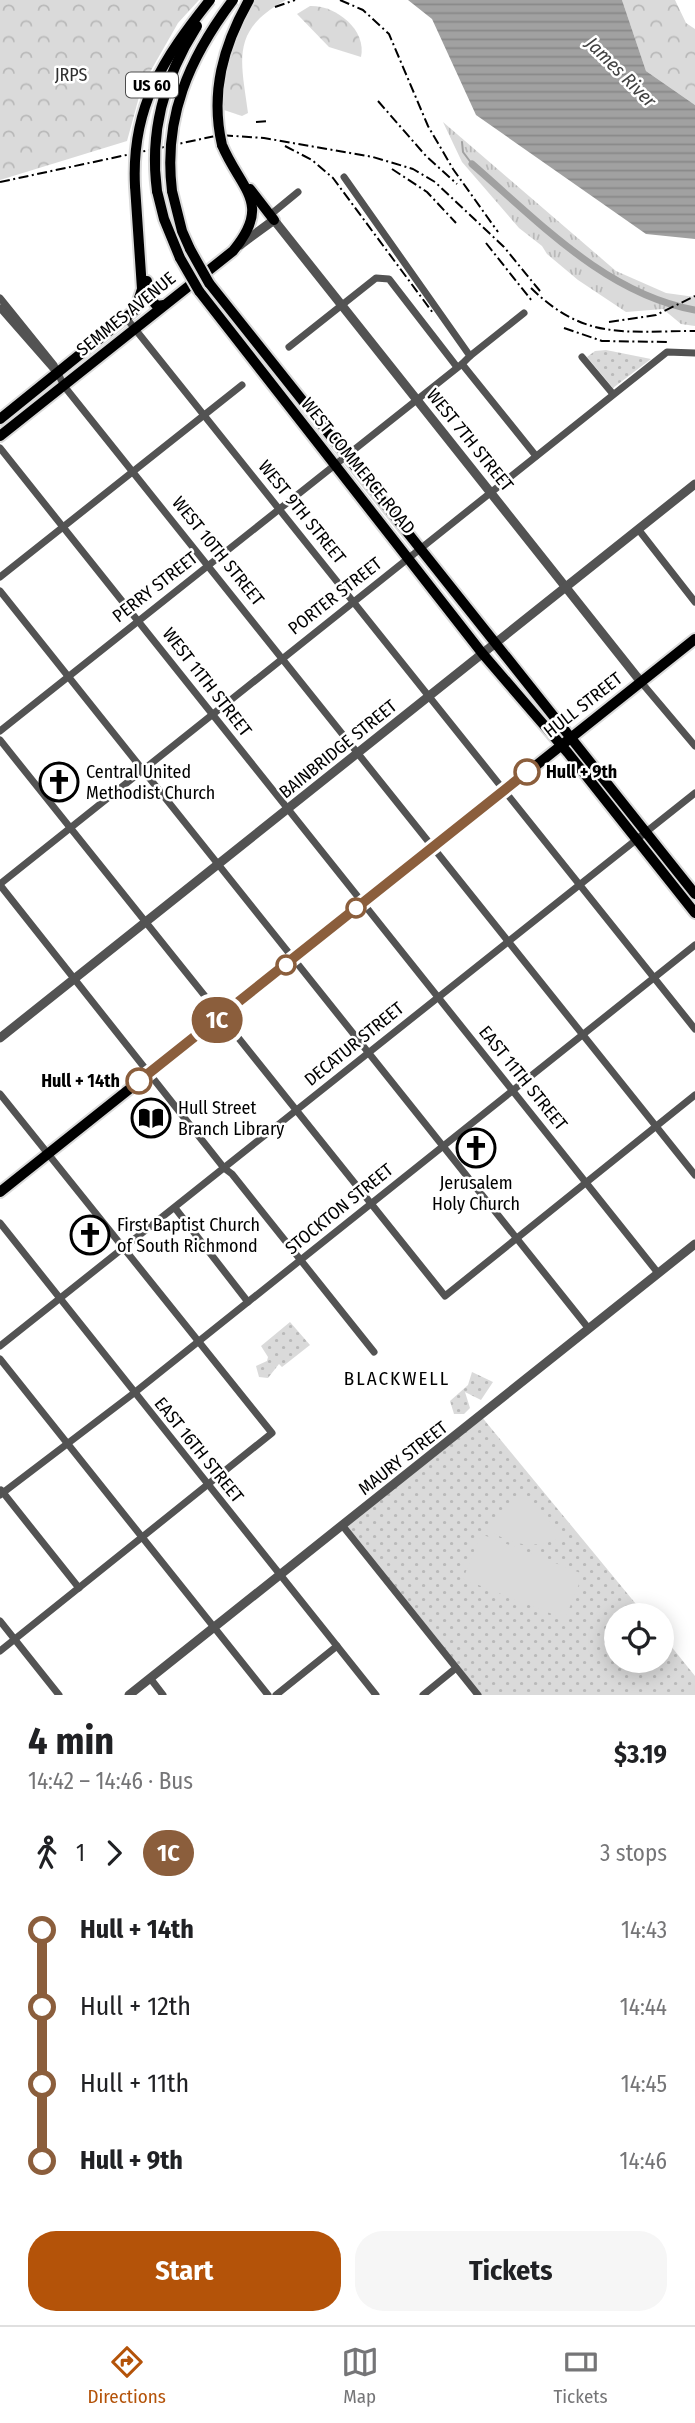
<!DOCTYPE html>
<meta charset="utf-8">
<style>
body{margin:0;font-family:"Fira Sans Condensed",sans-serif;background:#f6f6f6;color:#202124;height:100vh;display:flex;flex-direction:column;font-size:26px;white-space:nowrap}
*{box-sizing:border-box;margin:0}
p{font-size:23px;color:#757577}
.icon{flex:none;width:38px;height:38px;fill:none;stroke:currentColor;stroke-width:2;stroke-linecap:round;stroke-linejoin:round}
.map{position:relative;height:1695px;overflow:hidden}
.details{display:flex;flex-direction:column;background:#fff;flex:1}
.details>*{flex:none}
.badge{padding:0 14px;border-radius:23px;font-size:24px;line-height:46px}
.buttons{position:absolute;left:604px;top:1603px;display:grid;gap:14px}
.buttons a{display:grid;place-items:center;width:70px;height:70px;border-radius:50%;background:#fff;box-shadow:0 4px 18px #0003;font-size:35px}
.map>.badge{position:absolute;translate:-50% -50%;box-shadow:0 0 0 4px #fff}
.legs{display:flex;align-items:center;gap:10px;height:77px;padding:0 28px;font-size:23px}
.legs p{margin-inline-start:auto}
.summary{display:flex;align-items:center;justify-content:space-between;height:119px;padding:0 28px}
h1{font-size:38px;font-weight:700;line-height:52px}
.cta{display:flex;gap:14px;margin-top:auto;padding:14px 28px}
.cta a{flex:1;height:80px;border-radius:28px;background:#b45309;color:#fff;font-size:28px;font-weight:700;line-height:80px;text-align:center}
.cta a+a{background:#f6f6f6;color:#202124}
ul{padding:0 28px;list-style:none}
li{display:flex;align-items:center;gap:24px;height:77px;font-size:26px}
li i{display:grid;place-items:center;width:10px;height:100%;margin:0 9px;background:currentColor}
li i::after{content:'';width:18px;height:18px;margin:-9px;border:5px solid;border-radius:50%;background:#fff}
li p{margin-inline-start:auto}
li:first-child i{background:linear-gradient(#0000 50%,currentColor 0)}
li:last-child i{background:linear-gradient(currentColor 50%,#0000 0)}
.tab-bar{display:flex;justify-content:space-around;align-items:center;height:98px;border-top:2px solid #e0e0e0;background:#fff;font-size:19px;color:#757577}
.tab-bar a{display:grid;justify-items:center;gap:4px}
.tab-bar .selected{color:#b45309}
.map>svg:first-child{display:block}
.grass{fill:url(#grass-tufts)}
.forest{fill:url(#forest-crowns)}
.park{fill:url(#park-dots)}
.garden{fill:#dadada}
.water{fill:url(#water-rules)}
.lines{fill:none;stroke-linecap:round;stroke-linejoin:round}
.stream{stroke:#a1a1a1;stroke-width:2}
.canal{stroke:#a1a1a1;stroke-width:7}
.primary-casing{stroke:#dbdbdb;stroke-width:14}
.minor{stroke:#535353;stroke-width:7}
.tertiary{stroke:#535353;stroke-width:9}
.primary{stroke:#000;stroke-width:10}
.rail{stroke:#000;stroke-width:2;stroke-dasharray:10 3.5 2 3.5;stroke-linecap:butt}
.primary-bridge-casing{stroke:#dbdbdb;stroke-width:14;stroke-linecap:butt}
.primary-bridge{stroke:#000;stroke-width:10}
.line-1-casing{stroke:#fff;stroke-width:16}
.line-1{stroke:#8b5e3c;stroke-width:10}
.stop-1-dot{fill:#fff;stroke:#8b5e3c;stroke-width:3.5}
.labels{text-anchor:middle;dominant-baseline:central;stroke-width:5;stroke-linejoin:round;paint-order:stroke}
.shield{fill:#fff;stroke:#4c4c4c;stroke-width:2}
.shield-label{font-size:16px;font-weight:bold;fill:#000}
.park-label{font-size:18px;fill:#313131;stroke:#fff}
.street-label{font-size:18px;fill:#000;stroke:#fff}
.poi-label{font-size:18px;fill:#000;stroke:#fff;text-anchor:start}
.stop-label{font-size:18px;font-weight:bold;fill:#000;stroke:#fff;text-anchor:start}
.water-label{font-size:19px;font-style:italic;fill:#424242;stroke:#fff}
.neighbourhood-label{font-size:19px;letter-spacing:2px;fill:#000;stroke:#fff}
</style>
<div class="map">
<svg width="695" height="1695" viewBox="0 0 695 1695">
<defs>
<pattern id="grass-tufts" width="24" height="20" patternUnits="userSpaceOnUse" patternTransform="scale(1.75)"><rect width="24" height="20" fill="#dadada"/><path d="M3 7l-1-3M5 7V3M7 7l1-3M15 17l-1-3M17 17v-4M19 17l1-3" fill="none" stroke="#b9b9b9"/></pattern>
<pattern id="forest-crowns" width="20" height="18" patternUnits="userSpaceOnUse" patternTransform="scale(1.75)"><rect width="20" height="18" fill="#dadada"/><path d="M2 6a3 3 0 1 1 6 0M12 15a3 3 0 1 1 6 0" fill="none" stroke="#b9b9b9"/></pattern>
<pattern id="park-dots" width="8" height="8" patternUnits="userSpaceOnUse" patternTransform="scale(1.75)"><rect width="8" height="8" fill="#dadada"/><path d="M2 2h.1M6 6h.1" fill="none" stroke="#b9b9b9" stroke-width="1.8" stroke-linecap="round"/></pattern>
<pattern id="water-rules" width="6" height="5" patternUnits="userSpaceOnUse" patternTransform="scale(1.75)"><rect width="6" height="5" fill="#a1a1a1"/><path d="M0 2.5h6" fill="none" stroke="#898989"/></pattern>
</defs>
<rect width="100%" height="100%" fill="#fff"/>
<polygon class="grass" points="443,122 616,271 666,293 695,297 695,326 681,324 663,309 626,312 578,280 547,254 542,246 519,228 462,162"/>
<g class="forest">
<polygon points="0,0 199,0 178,23 142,86 127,141 0,180"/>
<path d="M253 0H286C230 30 241 60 248 113L242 116 221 109C222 70 236 35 253 0Z"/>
<polygon points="622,0 675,0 686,23 695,29 695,105 646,71"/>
<path d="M310 6C335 5 367 29 361 57L329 47 297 14Z"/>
</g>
<g class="park">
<polygon points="606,350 651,359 613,388 587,357 595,351"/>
<polygon points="290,1322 310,1345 282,1367 279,1364 268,1378 259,1377 256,1366 267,1361 268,1357 261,1346"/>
<polygon points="472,1372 493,1382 481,1400 465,1392 470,1408 464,1414 454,1414 450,1401 468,1385"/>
<polygon points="481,1416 645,1615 616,1615 616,1661 662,1661 662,1635 695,1676 695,1695 479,1695 342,1525"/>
</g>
<g class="garden">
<path d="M521 1499H530L564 1537C533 1549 514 1547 487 1529Z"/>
<polygon points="481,1534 583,1574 565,1619 463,1579"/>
</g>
<polygon class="water" points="408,0 622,0 646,71 695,105 695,239 646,234 476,115 432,19"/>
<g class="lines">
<polyline class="stream" points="462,142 463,152 472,164"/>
<path class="canal" d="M472 164C539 222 606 294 695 310"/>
<defs>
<g id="primary">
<polyline points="250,189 274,220"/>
<polyline points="157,191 164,219 180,258"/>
<polyline points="172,191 182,231 190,249"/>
<polyline points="147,281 149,297 157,306 164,305"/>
<polyline points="209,283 695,894"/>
<polyline points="199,291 482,653 568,753 695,913"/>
<polyline points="0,419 135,310 142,289 135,186"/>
<path d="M0 436 233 251C273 203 241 190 222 145"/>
<polyline points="0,1192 695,639"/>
</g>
</defs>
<use href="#primary" class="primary-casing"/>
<g class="minor">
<polyline points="344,177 470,356 462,364 536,456"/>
<polyline points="270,215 298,192"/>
<polyline points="0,298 54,365 64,386 695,1175"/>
<polyline points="0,308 57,373"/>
<polyline points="127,319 695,1029"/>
<polyline points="289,347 376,278 389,279 457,367"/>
<polyline points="470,356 524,313"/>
<polyline points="582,357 613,394"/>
<polyline points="0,448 658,1273"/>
<polyline points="638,529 695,602"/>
<polyline points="0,577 242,385"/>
<polyline points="0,591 589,1329"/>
<polyline points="641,682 695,746"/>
<polyline points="0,731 462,364"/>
<polyline points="0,740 445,1296 695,1095"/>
<polyline points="0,884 667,352 695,353"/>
<polyline points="0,885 224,1168 232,1174 374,1352"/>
<polyline points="0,1094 272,1433 0,1651"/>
<polyline points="175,1208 248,1302"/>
<polyline points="0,1223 376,1695"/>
<polyline points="0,1346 695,793"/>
<polyline points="0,1359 268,1695"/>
<polyline points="1,1490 79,1588"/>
<polyline points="0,1495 134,1393 695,945"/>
<polyline points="342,1525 478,1695"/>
<polyline points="0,1621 59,1695"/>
<polyline points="150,1678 163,1695"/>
<polyline points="276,1695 337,1646"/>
<polyline points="423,1695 456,1668"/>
</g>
<g class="tertiary">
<polyline points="240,245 274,220 641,682"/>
<polyline points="0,1038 695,484"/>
<polyline points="129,1695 695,1244"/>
</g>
<use href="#primary" class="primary"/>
<g class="rail">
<polyline points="340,0 363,10 389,34 428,126 453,169 498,232"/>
<polyline points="275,7 295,0"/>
<polyline points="378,101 426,156 457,184"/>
<polyline points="256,122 269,121"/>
<polyline points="285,146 312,160 333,178 433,313"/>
<polyline points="392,169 427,192 456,223"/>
<polyline points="0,182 220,135 264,138 373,157 413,169 435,182 504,247 540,291"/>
<polyline points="486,243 532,301"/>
<path d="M531 288C585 341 625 331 695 331"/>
<polyline points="609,322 656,315 695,296"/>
<polyline points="564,328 602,341 670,342"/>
</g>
<defs>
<g id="primary-bridge">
<path d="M222 145C210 93 223 46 249 0"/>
<path d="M135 186C131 107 163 59 210 0"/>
<path d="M157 191C149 132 165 76 197 26"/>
<path d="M172 191C163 118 189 58 233 0"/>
<polyline points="190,249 209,283"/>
<polyline points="180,258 199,291"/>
</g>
</defs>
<use href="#primary-bridge" class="primary-bridge-casing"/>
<use href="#primary-bridge" class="primary-bridge"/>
</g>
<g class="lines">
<defs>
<polyline id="line-1" points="139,1081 527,772"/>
</defs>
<use href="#line-1" class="line-1-casing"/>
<use href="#line-1" class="line-1"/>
</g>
<defs>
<symbol id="church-ring" viewBox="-11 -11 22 22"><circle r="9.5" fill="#fff" stroke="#000" stroke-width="1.5"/><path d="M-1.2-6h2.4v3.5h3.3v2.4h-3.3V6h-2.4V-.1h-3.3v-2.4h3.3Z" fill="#000"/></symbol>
<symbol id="library-ring" viewBox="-11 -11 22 22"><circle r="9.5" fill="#fff" stroke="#000" stroke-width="1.5"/><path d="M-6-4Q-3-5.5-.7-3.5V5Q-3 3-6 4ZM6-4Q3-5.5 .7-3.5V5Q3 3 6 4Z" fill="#000"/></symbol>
</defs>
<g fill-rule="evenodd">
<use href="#church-ring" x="37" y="760" width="44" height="44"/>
<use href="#library-ring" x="129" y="1096" width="44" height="44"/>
<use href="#church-ring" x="454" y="1126" width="44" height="44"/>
<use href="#church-ring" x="68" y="1213" width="44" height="44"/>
</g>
<g class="stop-1-dot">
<circle cx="527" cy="772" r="12"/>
<circle cx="356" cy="908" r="9"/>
<circle cx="286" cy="965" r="9"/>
<circle cx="139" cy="1081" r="12"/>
</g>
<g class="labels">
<rect class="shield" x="126" y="72.5" width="52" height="25" rx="5"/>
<g class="shield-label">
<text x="152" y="85">US 60</text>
</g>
<g class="park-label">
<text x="71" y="75">JRPS</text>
</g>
<g class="street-label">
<text transform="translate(126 314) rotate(-39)">SEMMES AVENUE</text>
<text transform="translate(470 440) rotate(51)">WEST 7TH STREET</text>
<text transform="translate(358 466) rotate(51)">WEST COMMERCE ROAD</text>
<text transform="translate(302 512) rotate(51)">WEST 9TH STREET</text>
<text transform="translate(218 551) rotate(51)">WEST 10TH STREET</text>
<text transform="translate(155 587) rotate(-38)">PERRY STREET</text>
<text transform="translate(335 596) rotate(-38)">PORTER STREET</text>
<text transform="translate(207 682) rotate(52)">WEST 11TH STREET</text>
<text transform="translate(583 705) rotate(-38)">HULL STREET</text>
<text transform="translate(338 749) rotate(-39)">BAINBRIDGE STREET</text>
<text transform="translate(354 1044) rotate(-39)">DECATUR STREET</text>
<text transform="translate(523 1078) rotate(51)">EAST 11TH STREET</text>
<text transform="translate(339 1209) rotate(-39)">STOCKTON STREET</text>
<text transform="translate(199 1450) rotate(51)">EAST 16TH STREET</text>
<text transform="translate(403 1458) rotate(-38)">MAURY STREET</text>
</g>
<g class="poi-label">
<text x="86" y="772">Central United<tspan x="86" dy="21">Methodist Church</tspan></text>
<text x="178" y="1108">Hull Street<tspan x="178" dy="21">Branch Library</tspan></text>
<text x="476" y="1183" text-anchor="middle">Jerusalem<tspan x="476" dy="21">Holy Church</tspan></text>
<text x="117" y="1225">First Baptist Church<tspan x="117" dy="21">of South Richmond</tspan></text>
</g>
<g class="stop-label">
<text x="546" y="772">Hull + 9th</text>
<text x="120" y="1081" text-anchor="end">Hull + 14th</text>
</g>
<g class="water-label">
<text transform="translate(621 72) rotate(45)">James River</text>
</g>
<g class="neighbourhood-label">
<text x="397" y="1378">BLACKWELL</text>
</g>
</g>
</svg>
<div class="buttons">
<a><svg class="icon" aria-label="locate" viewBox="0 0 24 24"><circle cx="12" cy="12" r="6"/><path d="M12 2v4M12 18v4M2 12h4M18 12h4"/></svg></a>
</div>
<b class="badge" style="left:217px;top:1020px;background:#8b5e3c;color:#fff">1C</b>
</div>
<section class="details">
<div class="summary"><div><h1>4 min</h1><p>14:42 – 14:46 · Bus</p></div><b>$3.19</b></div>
<div class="legs"><svg class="icon" aria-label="walk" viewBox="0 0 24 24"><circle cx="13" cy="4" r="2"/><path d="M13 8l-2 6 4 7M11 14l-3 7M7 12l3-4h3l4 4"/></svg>1<svg class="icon" aria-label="forward" viewBox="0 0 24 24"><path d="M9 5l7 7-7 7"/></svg><b class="badge" style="background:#8b5e3c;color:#fff">1C</b><p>3 stops</p></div>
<ul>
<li><i style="color:#8b5e3c"></i><b>Hull + 14th</b><p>14:43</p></li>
<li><i style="color:#8b5e3c"></i><span>Hull + 12th</span><p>14:44</p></li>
<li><i style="color:#8b5e3c"></i><span>Hull + 11th</span><p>14:45</p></li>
<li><i style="color:#8b5e3c"></i><b>Hull + 9th</b><p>14:46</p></li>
</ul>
<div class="cta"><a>Start</a><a>Tickets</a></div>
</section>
<nav class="tab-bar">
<a class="selected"><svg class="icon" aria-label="directions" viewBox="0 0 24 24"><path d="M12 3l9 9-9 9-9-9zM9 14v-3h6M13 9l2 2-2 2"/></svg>Directions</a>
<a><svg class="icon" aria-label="map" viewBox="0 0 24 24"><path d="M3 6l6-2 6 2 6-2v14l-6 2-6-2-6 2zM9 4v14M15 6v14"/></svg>Map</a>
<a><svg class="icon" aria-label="tickets" viewBox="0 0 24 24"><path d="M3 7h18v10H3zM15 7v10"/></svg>Tickets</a>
</nav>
